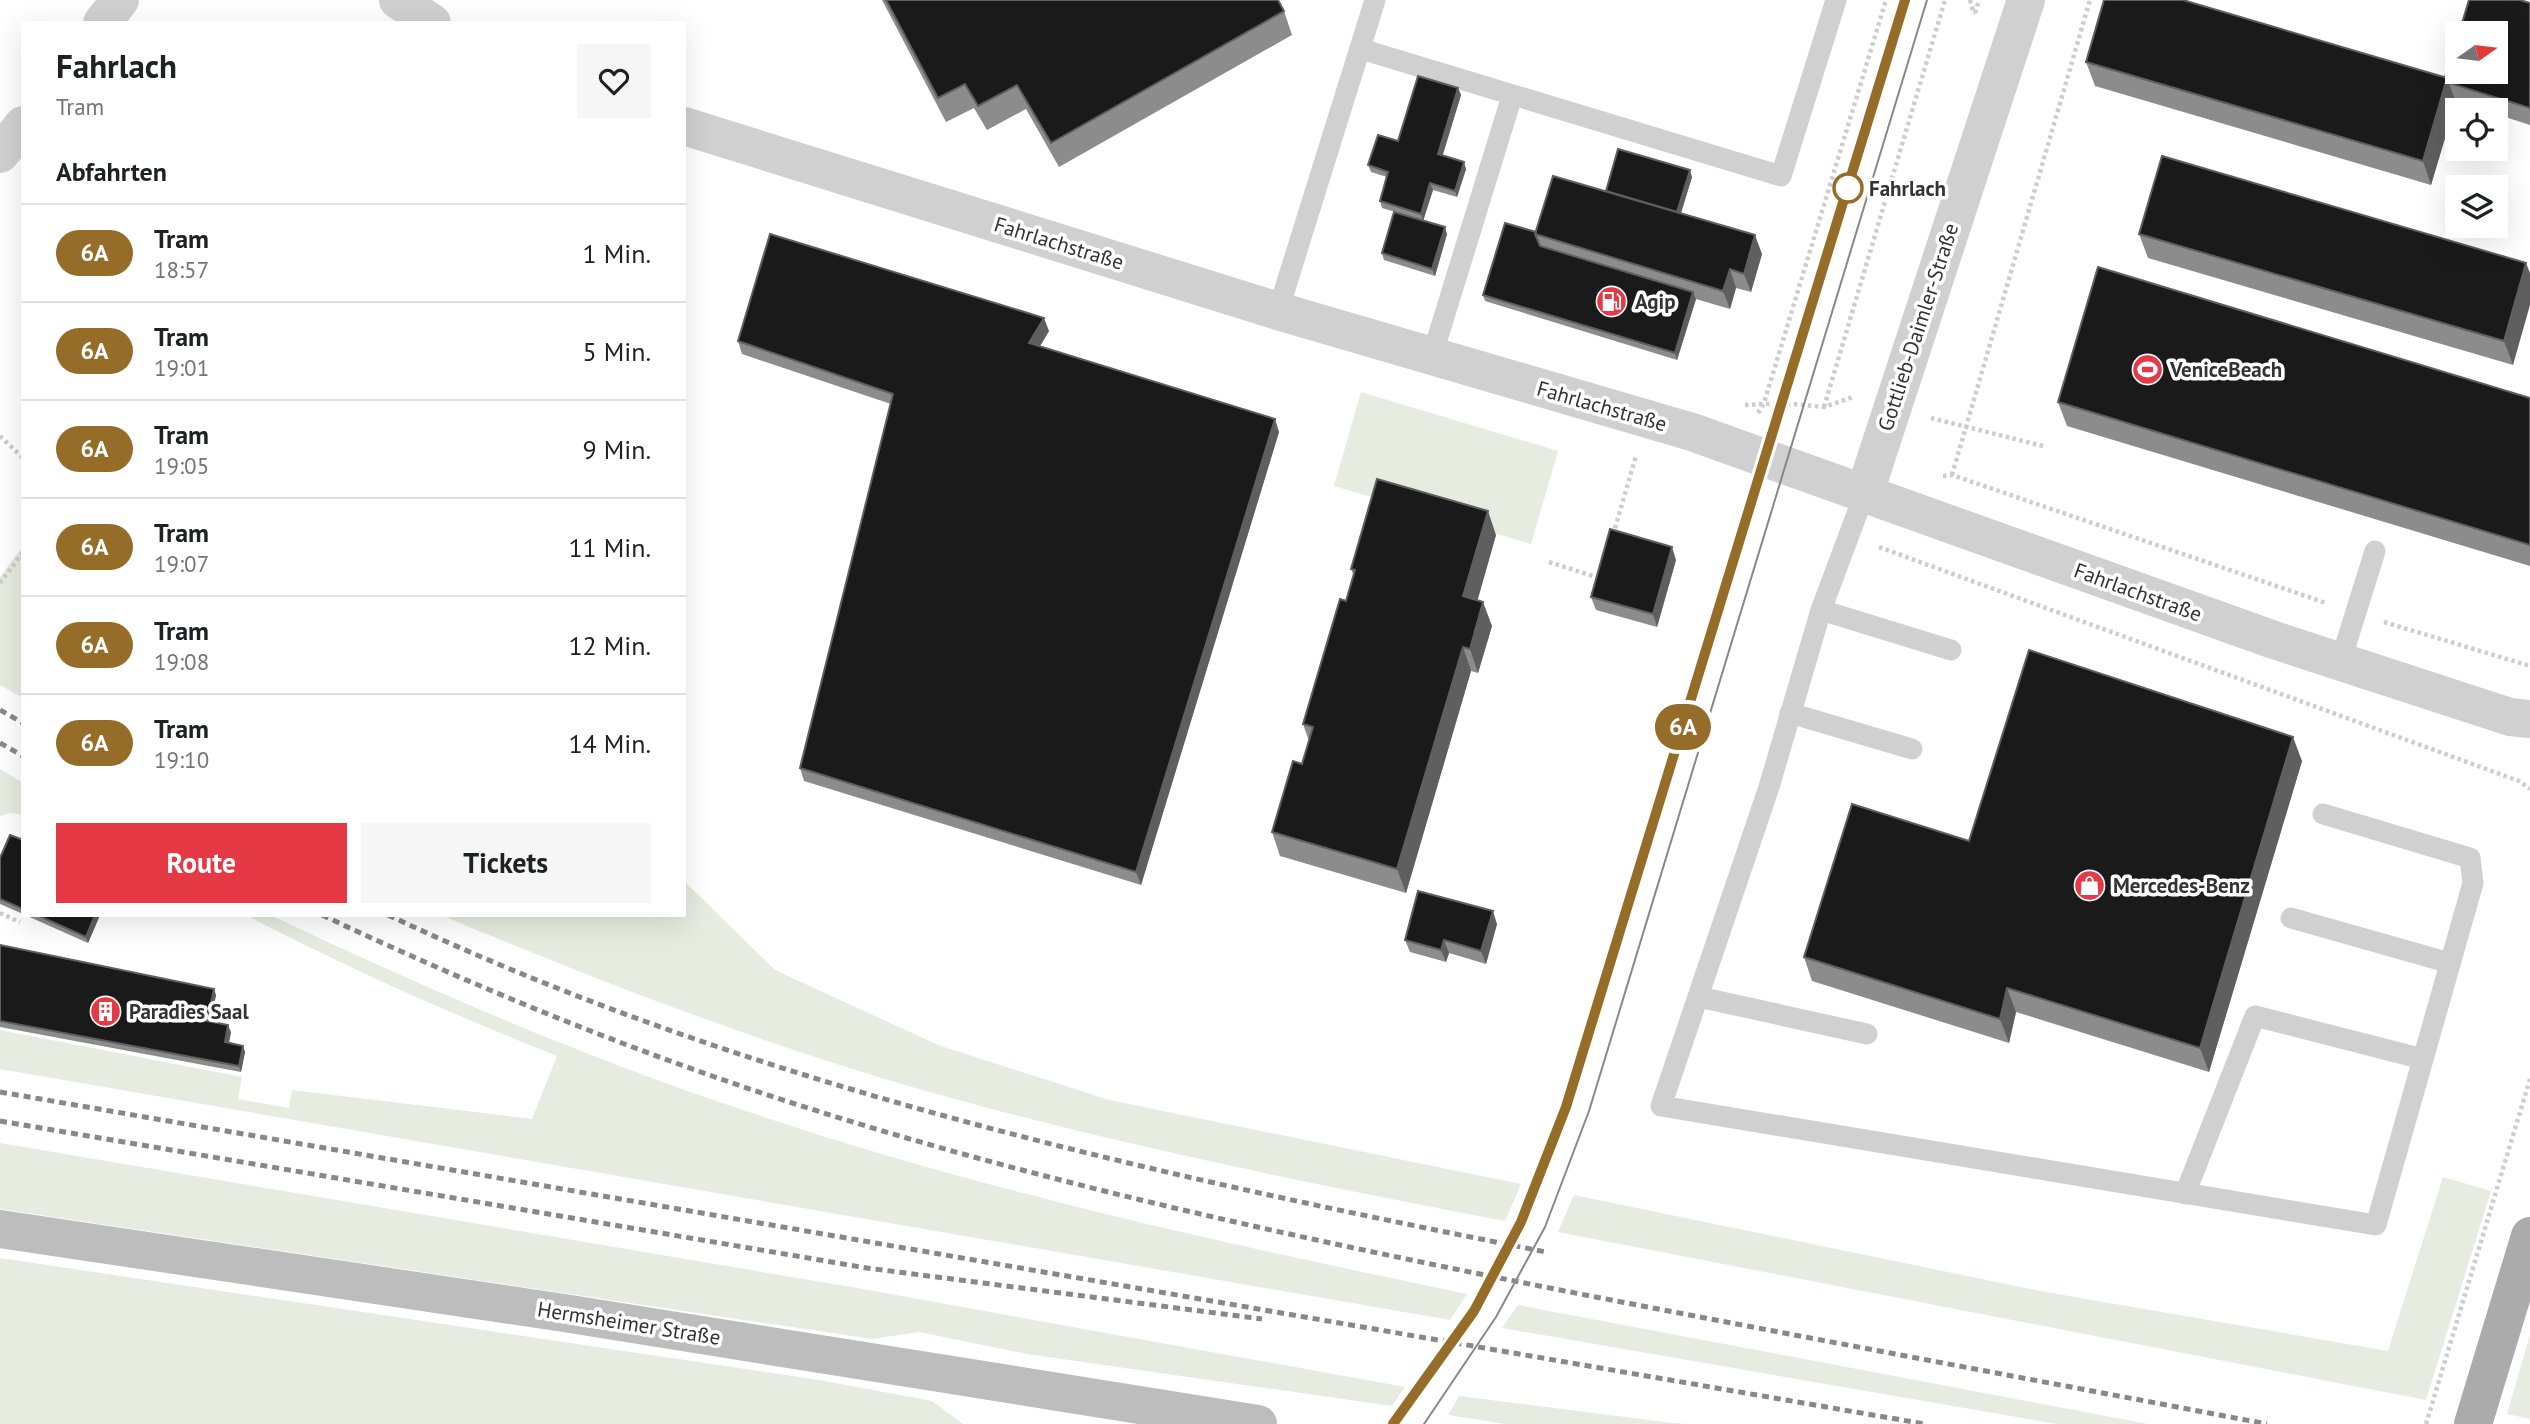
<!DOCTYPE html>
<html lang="de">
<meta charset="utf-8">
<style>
body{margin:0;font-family:"PT Sans",sans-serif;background:#f6f6f6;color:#202124;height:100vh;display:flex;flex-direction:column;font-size:26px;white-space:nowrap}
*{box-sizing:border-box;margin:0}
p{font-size:23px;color:#757577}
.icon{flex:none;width:38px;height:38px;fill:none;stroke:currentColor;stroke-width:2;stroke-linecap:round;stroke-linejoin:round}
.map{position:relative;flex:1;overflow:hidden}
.drawer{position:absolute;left:21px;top:21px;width:665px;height:896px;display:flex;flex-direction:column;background:#fff;border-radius:0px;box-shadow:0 7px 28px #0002}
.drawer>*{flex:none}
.badge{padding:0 14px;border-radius:23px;font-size:24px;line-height:46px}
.needle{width:46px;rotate:76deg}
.controls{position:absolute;left:2445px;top:21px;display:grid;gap:14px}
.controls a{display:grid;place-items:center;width:63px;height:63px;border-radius:0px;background:#fff;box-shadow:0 7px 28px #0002;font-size:35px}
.map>.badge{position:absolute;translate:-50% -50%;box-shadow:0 0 0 4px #fff}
h2{padding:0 35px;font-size:26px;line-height:63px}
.round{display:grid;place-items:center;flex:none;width:74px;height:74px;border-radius:0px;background:#f6f6f6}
.summary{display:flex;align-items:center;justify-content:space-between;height:119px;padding:0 35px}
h1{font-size:33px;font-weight:600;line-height:52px}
.primary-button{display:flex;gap:14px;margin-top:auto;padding:14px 35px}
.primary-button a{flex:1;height:80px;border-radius:0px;background:#e63946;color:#fff;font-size:28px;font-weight:600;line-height:80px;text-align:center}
.primary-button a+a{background:#f6f6f6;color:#202124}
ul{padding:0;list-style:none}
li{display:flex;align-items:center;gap:21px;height:98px;padding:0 35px;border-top:2px solid #e0e0e0}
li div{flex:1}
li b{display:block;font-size:26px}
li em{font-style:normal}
li .badge{min-width:77px;font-weight:700;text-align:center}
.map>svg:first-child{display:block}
.green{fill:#e6ecdf}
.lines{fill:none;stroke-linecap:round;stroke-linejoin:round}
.path{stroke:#cdcdcd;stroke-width:4.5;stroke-dasharray:3.5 3.5;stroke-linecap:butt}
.lane{stroke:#d0d0d0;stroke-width:21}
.street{stroke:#d0d0d0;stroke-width:38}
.secondary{stroke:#bdbdbd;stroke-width:38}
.primary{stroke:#ababab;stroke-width:38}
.tram{stroke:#888;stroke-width:2}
.rail{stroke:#888;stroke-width:5;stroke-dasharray:7 5;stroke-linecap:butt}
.wall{fill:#8c8c8c}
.shaded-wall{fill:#5f5f5f}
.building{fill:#1a1a1a;stroke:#5f5f5f;stroke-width:2}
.line-casing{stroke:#fff;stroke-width:16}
.line{stroke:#966c29;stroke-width:10}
.stop-dot{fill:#fff;stroke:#966c29;stroke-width:3.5}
.labels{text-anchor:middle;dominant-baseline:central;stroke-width:7;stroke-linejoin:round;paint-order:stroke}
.stop-label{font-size:21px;font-weight:bold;fill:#333;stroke:#fff;text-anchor:start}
.street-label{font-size:21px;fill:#333;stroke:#fff}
.poi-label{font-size:21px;font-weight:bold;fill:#333;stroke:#fff;text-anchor:start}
</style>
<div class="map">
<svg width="2530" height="1424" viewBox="0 0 2530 1424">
<rect width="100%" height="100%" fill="#fff"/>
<g class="green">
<polygon points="1361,392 1558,451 1531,544 1334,486"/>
<polygon points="23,546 23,698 0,685 0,577"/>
<polygon points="0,769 23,783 23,815 10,813 0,816"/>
<path d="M684 881 775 970 938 1045 1109 1100 1521 1184 1505 1221C1307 1183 1107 1143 912 1087 751 1040 596 980 441 915H684Z"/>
<path d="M246 915H270C422 987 577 1054 737 1108 975 1189 1221 1243 1467 1294L1450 1320 0 1069V1030L242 1077 238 1099 289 1108 292 1090 532 1119 557 1056C451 1014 348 968 246 915Z"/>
<polygon points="0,1143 863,1289 1405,1387 1392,1406 1027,1354 919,1332 872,1339 0,1209"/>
<polygon points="2443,1177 2491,1191 2426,1400 1558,1232 1574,1195 2040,1291 2388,1351"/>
<polygon points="0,1258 819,1380 932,1401 963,1424 0,1424"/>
<polygon points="1518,1305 2148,1424 2057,1424 1502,1328"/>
<polygon points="2530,1335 2530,1419 2507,1414"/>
<polygon points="1459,1396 1673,1423 1687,1424 1506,1424 1448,1415"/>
</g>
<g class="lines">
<g class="path">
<polyline points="1970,0 1974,14"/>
<polyline points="1975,13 1979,0"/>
<polyline points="1745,405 1783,403 1824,407 1853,397"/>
<polyline points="1824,407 1945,0"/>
<polyline points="1758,413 1764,403 1886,0"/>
<polyline points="1931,418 2043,446"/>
<polyline points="0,436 23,458"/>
<polyline points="1952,475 2090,0"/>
<polyline points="1943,476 1952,475 2326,603"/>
<polyline points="1613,535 1636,456"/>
<polyline points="1879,547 2519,781 2530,789"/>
<polyline points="1549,562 1599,578"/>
<polyline points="0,583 23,552"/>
<polyline points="2384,622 2530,666"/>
<polyline points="0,913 20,922"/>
<polyline points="2426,1424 2530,1079"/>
</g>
<g class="lane">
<polyline points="1361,49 1781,176 1836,0"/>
<polyline points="1278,311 1375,0"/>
<polyline points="1432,356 1512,96"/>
<polyline points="1864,495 1821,610 1769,787 1661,1106 2376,1225 2473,883 2470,858 2323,814"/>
<polyline points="1821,610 1951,650"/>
<polyline points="2340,663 2375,551"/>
<polyline points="1790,713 1912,749"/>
<polyline points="2291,918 2450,963"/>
<polyline points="1699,997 1867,1034"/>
<polyline points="2185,1194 2255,1016 2423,1059"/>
</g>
<g class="street">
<polyline points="398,0 432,23"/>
<polyline points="102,23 120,0"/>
<polyline points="684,126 1278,311 1692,432 2274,640 2510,717 2530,719"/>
<polyline points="0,154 23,125"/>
<polyline points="1864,495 2026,0"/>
</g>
<polyline class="secondary" points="0,1229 564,1313 1258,1424"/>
<polyline class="primary" points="2473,1424 2530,1236"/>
<g class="tram">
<polyline points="1393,1424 1474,1311 1521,1222 1565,1107 1905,0"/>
<polyline points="1424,1424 1496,1317 1545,1227 1589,1111 1927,0"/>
</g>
<g class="rail">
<polyline points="0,710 23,723"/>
<polyline points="0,743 23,756"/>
<path d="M322 915C460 980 600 1038 744 1087 1013 1178 1292 1237 1570 1292 1802 1337 2035 1380 2267 1424"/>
<path d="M388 915C755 1088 1150 1174 1546 1252"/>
<polyline points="0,1092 1925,1424"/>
<polyline points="0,1121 867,1268 1262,1319"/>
</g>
</g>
<g class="wall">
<polygon points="882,0 1278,0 1284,11 1292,35 1059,167 1026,109 987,130 974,108 946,122"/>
<polygon points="2530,3 2530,125 2496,114 2496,110 2483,110 2455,102 2431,185 2095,86 2086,62 2445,77"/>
<polygon points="1458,88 1461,95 1442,155 1466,169 1457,197 1433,190 1423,221 1447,234 1435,276 1384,260 1382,253 1422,220 1382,208 1380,201 1387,177 1371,172 1368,165 1398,141"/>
<polygon points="1692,177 1681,213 1762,254 1751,292 1736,288 1730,309 1696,299 1677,360 1485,301 1483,295 1536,232 1606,191"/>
<polygon points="2139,234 2526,263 2513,365 2148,258"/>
<polygon points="1049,331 1040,346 1279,432 1141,885 804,781 800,768 891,404 742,354 738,341"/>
<polygon points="2530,398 2530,566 2067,426 2058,402"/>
<polygon points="1496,535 1477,601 1492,626 1478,673 1471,671 1406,893 1280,856 1272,832 1302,764 1309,741 1303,724 1346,601 1354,576 1351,569"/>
<polygon points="1676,560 1657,627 1596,610 1591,597"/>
<polygon points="2302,761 2209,1072 2016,1012 2009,1043 1812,981 1804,957 1969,841"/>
<polygon points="23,840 23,914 0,904 0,858"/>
<polygon points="25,915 100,915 88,943"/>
<polygon points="1497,924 1486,964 1449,953 1446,962 1410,952 1405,940"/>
<polygon points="0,945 216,995 211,1021 231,1032 229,1042 243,1046 245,1052 241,1072 0,1027"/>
</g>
<g class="shaded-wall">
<polygon points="2447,78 2456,102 2431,185 2423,161"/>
<polygon points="1458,88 1461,95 1441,161 1438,154"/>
<polygon points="1464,162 1466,169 1457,197 1455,191"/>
<polygon points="1690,170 1692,177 1676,229 1674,222"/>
<polygon points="1430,183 1433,190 1423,221 1421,214"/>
<polygon points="1445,227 1447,234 1435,276 1432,269"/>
<polygon points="1755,235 1762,254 1751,292 1744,274"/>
<polygon points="2526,263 2530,273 2530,305 2513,365 2504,341"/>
<polygon points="1730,269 1736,288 1730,309 1723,291"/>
<polygon points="1693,292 1696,299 1677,360 1675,353"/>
<polygon points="1044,318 1049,331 1034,356 1029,343"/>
<polygon points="1275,419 1279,432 1141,885 1136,872"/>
<polygon points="1488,511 1496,535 1472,620 1463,596"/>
<polygon points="1672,547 1676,560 1657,627 1653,614"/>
<polygon points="1483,602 1492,626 1478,673 1470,649"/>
<polygon points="1463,647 1471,671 1406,893 1397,869"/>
<polygon points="2293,737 2302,761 2209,1072 2200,1048"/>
<polygon points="1493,911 1497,924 1486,964 1481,951"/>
<polygon points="95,915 100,915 88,943 86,937"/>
<polygon points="1444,940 1449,953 1446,962 1441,950"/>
<polygon points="2007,988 2016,1012 2009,1043 2000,1019"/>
<polygon points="214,989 216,995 209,1027 207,1021"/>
<polygon points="228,1025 231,1032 228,1048 225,1042"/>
<polygon points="243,1046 245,1052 241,1072 239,1066"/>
</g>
<g class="building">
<polygon points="886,0 1278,0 1284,11 1051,143 1017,85 978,106 965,84 938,98"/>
<polygon points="2104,0 2183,0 2447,78 2423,161 2086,62"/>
<polygon points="2469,0 2520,0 2530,3 2530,108 2449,83 2447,78 2445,77 2457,39 2457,72 2496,72 2496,33 2459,33"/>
<polygon points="1418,76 1458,88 1438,154 1464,162 1455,191 1430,183 1421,214 1380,201 1388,172 1368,165 1378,135 1398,141"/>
<polygon points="1618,149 1690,170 1677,212 1606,191"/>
<polygon points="2162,156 2526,263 2504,341 2139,234"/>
<polygon points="1553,176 1755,235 1744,274 1730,269 1723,291 1535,234"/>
<polygon points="1394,212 1445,227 1432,269 1382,253"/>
<polygon points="1505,223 1536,232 1535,234 1540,246 1693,292 1675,353 1483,295"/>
<polygon points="770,234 1044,318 1029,343 1275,419 1136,872 800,768 893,394 738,341"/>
<polygon points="2098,267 2530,398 2530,545 2058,402"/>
<polygon points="1377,479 1488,511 1463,596 1483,602 1470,649 1463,647 1397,869 1272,832 1293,761 1302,764 1313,727 1303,724 1340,599 1346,601 1355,570 1351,569"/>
<polygon points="1610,529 1672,547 1653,614 1591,597"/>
<polygon points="2029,650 2293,737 2200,1048 2007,988 2000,1019 1804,957 1852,804 1969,841"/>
<polygon points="10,835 23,840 23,909 0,899 0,858"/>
<polygon points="1418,891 1493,911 1481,951 1444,940 1441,950 1405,940"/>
<polygon points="37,915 95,915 86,937"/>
<polygon points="0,945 214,989 207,1021 228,1025 225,1042 243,1046 239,1066 0,1021"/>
</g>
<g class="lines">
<defs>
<polyline id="line" points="1393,1424 1474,1311 1521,1222 1566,1107 1905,0"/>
</defs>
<use href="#line" class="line-casing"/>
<use href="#line" class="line"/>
</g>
<defs>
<symbol id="fuel-disc" viewBox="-11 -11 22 22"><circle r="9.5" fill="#e63946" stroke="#fff"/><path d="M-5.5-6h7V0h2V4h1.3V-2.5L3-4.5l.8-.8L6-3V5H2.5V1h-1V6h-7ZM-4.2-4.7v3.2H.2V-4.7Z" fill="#fff"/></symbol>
<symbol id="stadium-disc" viewBox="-11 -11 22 22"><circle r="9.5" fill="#e63946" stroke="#fff"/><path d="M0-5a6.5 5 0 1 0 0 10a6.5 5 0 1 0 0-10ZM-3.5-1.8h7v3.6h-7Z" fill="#fff"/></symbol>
<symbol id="shop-disc" viewBox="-11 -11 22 22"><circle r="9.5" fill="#e63946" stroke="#fff"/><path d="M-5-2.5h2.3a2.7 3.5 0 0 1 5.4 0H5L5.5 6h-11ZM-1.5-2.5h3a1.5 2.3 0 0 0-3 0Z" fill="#fff"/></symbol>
<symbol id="building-disc" viewBox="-11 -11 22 22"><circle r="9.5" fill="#e63946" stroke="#fff"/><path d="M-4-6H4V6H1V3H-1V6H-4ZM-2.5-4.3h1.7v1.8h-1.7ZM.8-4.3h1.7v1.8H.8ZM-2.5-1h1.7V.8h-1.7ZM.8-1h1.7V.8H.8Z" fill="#fff"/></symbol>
</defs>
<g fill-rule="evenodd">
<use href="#fuel-disc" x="1594" y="284" width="35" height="35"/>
<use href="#stadium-disc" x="2130" y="352" width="35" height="35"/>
<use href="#shop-disc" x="2072" y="868" width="35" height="35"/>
<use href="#building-disc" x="88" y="994" width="35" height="35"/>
</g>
<circle class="stop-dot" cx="1848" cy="188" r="14"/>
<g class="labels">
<g class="stop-label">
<text x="1869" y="188">Fahrlach</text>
</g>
<g class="street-label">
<text transform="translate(1059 243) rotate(17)">Fahrlachstraße</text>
<text transform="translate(1918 327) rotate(-72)">Gottlieb-Daimler-Straße</text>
<text transform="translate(1602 406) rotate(16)">Fahrlachstraße</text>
<text transform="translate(2138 592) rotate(20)">Fahrlachstraße</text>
<text transform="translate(629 1323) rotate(9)">Hermsheimer Straße</text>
</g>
<g class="poi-label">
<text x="1635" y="301">Agip</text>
<text x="2170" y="369">VeniceBeach</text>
<text x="2113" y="885">Mercedes-Benz</text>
<text x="129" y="1011">Paradies Saal</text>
</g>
</g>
</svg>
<div class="controls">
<a><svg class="needle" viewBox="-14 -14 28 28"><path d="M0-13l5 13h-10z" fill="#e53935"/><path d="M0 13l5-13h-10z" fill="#757577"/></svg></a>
<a><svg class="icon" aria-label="locate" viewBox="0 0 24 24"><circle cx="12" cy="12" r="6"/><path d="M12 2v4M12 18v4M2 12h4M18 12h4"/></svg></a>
<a><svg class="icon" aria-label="layers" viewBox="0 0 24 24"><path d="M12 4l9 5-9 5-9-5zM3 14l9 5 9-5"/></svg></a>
</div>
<b class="badge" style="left:1683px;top:727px;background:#966c29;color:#fff">6A</b>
<section class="drawer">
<div class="summary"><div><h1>Fahrlach</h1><p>Tram</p></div><a class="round"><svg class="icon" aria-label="heart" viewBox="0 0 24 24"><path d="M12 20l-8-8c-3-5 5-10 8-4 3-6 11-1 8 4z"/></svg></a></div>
<h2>Abfahrten</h2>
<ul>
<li><span class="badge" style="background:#966c29;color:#fff">6A</span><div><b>Tram</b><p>18:57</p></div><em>1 Min.</em></li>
<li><span class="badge" style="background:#966c29;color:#fff">6A</span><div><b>Tram</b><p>19:01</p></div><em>5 Min.</em></li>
<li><span class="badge" style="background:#966c29;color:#fff">6A</span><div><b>Tram</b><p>19:05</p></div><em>9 Min.</em></li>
<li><span class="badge" style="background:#966c29;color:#fff">6A</span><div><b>Tram</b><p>19:07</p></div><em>11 Min.</em></li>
<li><span class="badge" style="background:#966c29;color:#fff">6A</span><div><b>Tram</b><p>19:08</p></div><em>12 Min.</em></li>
<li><span class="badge" style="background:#966c29;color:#fff">6A</span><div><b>Tram</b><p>19:10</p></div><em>14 Min.</em></li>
</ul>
<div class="primary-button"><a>Route</a><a>Tickets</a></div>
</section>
</div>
